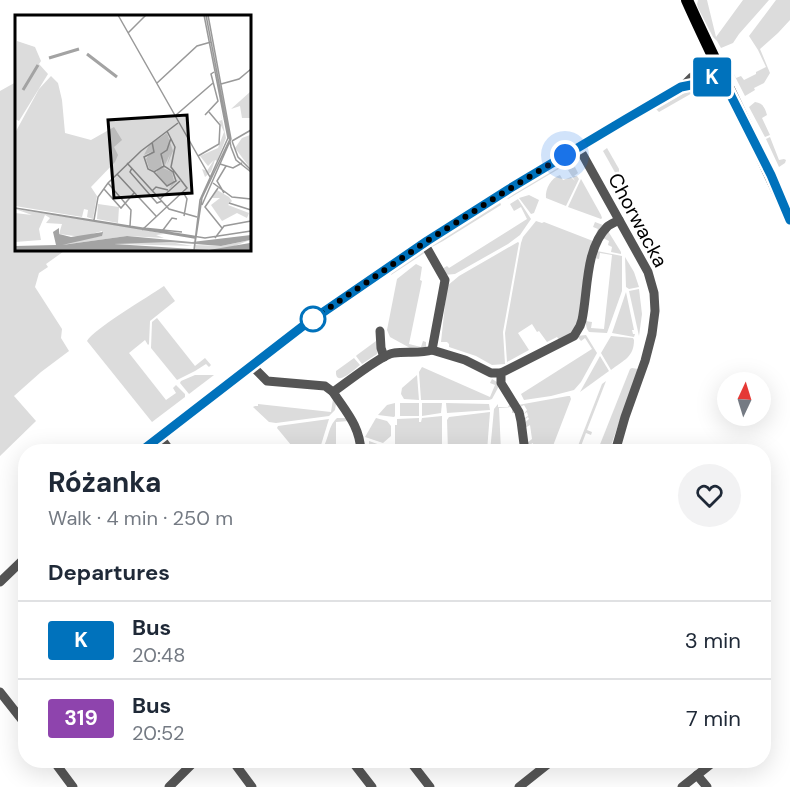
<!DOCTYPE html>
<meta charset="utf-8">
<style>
body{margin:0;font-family:"DM Sans",sans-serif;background:#f2f2f3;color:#1f2937;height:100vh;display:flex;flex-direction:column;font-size:22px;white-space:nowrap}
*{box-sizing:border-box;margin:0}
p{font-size:20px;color:#747a83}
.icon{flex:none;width:33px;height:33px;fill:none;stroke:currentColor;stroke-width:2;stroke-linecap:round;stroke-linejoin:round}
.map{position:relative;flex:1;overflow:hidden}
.drawer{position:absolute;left:18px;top:444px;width:753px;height:324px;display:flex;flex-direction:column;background:#fff;border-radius:24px;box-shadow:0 6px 24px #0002}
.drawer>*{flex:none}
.badge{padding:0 12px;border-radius:4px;font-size:21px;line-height:39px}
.needle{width:39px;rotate:4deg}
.buttons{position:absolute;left:717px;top:372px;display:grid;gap:12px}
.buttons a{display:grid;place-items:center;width:54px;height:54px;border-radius:50%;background:#fff;box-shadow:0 6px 24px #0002;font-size:30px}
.you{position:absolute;width:30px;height:30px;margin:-15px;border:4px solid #fff;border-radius:50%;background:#1a73e8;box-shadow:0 0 0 9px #1a73e833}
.map>.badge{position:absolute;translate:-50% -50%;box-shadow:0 0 0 3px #fff}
h2{padding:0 30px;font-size:22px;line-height:54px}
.round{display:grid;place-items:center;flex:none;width:63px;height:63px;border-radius:32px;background:#f2f2f3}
.summary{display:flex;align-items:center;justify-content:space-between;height:102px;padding:0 30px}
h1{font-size:28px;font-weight:700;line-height:45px}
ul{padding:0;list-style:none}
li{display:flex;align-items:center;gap:18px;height:78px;padding:0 30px;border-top:2px solid #e0e1e3}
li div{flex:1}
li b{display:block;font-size:22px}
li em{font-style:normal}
li .badge{min-width:66px;font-weight:700;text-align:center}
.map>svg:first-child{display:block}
.green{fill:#dcdcdc}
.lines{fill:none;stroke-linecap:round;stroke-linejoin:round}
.minor{stroke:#555;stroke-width:9}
.major{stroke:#000;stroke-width:12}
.line-casing{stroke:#fff;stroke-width:14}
.line{stroke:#0072bc;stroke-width:9}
.walk{stroke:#000;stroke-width:6;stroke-dasharray:0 10.8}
.stop-dot{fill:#fff;stroke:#0072bc;stroke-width:3}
.labels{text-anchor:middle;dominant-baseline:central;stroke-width:5;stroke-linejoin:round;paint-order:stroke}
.street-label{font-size:20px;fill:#000;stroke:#fff}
.inset-river{fill:none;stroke:#a3a3a3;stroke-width:3}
.inset-road{fill:none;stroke:#999;stroke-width:1.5}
.view{fill:#000;fill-opacity:0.15;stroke:#000;stroke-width:3}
.inset-edge{fill:none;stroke:#000;stroke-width:3}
</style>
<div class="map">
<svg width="790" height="787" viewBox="0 0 790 787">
<rect width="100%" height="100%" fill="#fff"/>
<g class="green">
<polygon points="698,0 707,0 716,37 743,0 769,0 739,34 733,43 721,48 717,41 713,37 698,8 697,4"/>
<polygon points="776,0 790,0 790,20 778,33 760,49 770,73 764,83 754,88 755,90 745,96 728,63 736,78 741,76 744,80 756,74 756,72 766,67 758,50 749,36"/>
<polygon points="16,82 16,249 67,249 46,264 48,267 39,273 35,287 62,329 61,338 69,351 41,372 14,396 36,421 0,456 0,91"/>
<polygon points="700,84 701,88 659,112 656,109"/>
<path d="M755 102C763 103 765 108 767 115L762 118 770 135 765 137 749 107Z"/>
<polygon points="770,137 779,160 784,159 786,160 785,163 779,167 766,139"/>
<polygon points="607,148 619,169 619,175 617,176 603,151"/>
<polygon points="561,164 562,167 508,199 504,195"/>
<path d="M575 167 578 173 574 176H577L579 179 566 206 546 198C545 189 551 178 560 175L563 180 571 177 575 181 568 170Z"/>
<polygon points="581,179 601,215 602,218 601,219 568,207"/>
<polygon points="529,195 539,200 534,213 531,214 519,198"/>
<polygon points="499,199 501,205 443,241 432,247 434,241"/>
<polygon points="518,199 531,219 520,235 508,244 455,274 444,275 442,269 447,266 449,268 527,219 521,207 514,211 510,204"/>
<polygon points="536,221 542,223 544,222 593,241 598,229 593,227 595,222 603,225 579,321 571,334 560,341 557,337 547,342 539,331 537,332 532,324 518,333 529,350 507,362 505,333 521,243 523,237"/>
<polygon points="608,231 621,252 621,254 611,252 612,247 608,245 609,241 603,238"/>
<polygon points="518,242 519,243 503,332 505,364 492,365 476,356 449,347 449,344 447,342 441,342 447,286 459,276"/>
<polygon points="421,249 424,249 426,252 391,275 392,271"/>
<polygon points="597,251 622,256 622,291 607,333 589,332 587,329 585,321 592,322 591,328 604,329 612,255 600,253 599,259 594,258"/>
<polygon points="625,257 634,272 639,287 629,289 626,287"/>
<polygon points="416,264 422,267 420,280 422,281 409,344 421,347 423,341 426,342 426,348 410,348 390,337 387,330 397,279"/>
<path d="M164 286 175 301 150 321 149 344 148 345 145 340 129 353 166 400 176 393 173 388 176 385 185 394V397L152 422 87 341C95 328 148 297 164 286Z"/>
<polygon points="639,289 642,314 639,336 629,291"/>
<polygon points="626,292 634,330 632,330 633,334 635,334 634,337 612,333"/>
<polygon points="157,318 195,366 205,358 211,365 209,367 206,364 195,371 177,380 151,348 152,322"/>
<polygon points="586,335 597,353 581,382 574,390 551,396 524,400 521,394 592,349 585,338 581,341 577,336"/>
<path d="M611 336 633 338 634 340C634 357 624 360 611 370L601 353Z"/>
<polygon points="376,341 378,348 377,354 362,364 356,356 357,355"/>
<polygon points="600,356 609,371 580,392"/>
<path d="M354 358 360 365C354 370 335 388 336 371Z"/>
<polygon points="422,367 490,397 495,385 490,383 492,379 497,382 499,386 492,399 489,400 421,400 419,372"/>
<polygon points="632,368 638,369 609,451 597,452 630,369"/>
<polygon points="195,375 214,375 189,394 180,383 181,381"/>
<polygon points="417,375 419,400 404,399 401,394 402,388"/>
<polygon points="606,381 587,430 592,432 591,435 586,433 579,451 576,451 602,384"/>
<polygon points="568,396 570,396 571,399 551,451 534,451 533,450 529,451 533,448 533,443 527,446 527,443 532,439 530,425 525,428 524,423 529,419 528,417 523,421 523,419 528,416 527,412 523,415 527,410 524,405 519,408 518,405"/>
<polygon points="333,399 336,404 335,410 329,416 276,423 269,422 253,407 255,406 258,406 258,404 331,412"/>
<polygon points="395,403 395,416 394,417 378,415 387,405"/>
<rect x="400" y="403" width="19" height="13"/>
<polygon points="422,403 442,403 441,413 422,416"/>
<polygon points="446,403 489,404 490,410 447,413"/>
<polygon points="498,404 498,407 508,407 509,405 512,405 516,413 512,413 512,407 499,408 501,451 490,452 494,409"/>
<polygon points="490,412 487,451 448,451 447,420 449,417"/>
<polygon points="442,416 442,451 369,451 369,441 386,447 400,446 400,444 395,444 395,425 397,425 397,419 419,418 419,422 421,422 422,418"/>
<path d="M337 418H346L349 421 336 422V451L320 452C329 442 327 427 337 418Z"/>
<polygon points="376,418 387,421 391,426 391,436 383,443 365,437"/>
<polygon points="329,419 321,445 315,451 296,451 277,428 278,426"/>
</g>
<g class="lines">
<g class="minor">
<polyline points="683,86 692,77 715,63"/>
<polyline points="579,148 648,272 654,293 655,311 652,334 645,361 625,417 615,452"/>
<polyline points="380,331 381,348 384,357"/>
<polyline points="432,350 465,360 491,373 501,373"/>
<polyline points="252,366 267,381 325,386 333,392"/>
<polyline points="160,437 171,452"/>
<polyline points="140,452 303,326 427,241 501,194 609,129 681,87 696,84 720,73"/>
<path d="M361 452C360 426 346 412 333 392 345 384 382 354 394 353 407 351 420 354 432 350L445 280 424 243"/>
<path d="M525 452 521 421 519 412 501 383V373L574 336 580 326 582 320C588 292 585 249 607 227 610 224 616 222 619 220"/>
<polyline points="0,582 26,557"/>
<polyline points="0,692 26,725"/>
<polyline points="53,760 73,787"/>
<polyline points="232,760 252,787"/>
<polyline points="351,760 372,787"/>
<polyline points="409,760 430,787"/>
<polyline points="697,775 707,787"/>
<polyline points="169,787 196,760"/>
<polyline points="519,787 553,760"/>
<polyline points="682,787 716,760"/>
</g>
<path class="major" d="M687 0C720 74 758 145 790 220"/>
</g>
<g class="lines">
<defs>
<polyline id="line" points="140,452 303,326 427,241 509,189 626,119 681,87 696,84 720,74 771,175 790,220"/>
</defs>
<use href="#line" class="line-casing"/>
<use href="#line" class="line"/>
<polyline class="walk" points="313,319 427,241 498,196 565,155"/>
</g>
<circle class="stop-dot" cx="313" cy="319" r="12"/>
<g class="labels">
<g class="street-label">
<text transform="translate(638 220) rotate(62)">Chorwacka</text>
</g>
</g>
<g transform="translate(15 15)">
<rect width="236" height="236" fill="#fff"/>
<path d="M2 26 20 32 26 46 24 49 33 59 4 106 0 104ZM36 61 43 68 47 85 50 118 76 125 99 112 107 125 99 132 103 140 100 147 76 172 82 181 78 204 72 202 73 195 69 194 67 202 0 191V118L24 74ZM235 77V103H227L225 91 216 94ZM204 89 211 123 202 146 200 145 196 157 190 162 187 154 192 156 199 145 193 151 185 141 203 133 209 117 204 106 207 105ZM152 118 158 136 152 150 155 139 150 150 146 142 147 152 155 153H148L157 157 159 166 163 165 154 174 158 167 152 170 141 158 145 152 139 156 134 153 131 144 136 137 129 140 134 130ZM235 120V153L220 133 227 123ZM202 175 214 182 217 186 213 190 234 198 232 203 222 198 207 206 196 190 205 183H197ZM83 189 104 192 103 208 82 204ZM0 194 117 212 149 219 141 220 149 223 112 221 47 230V227L87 221V216L67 222 44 219 47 209 31 208 35 203 30 200 24 214 26 225 0 227V198L17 200ZM235 225 212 234H180V230L206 231ZM120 226 154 227 178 231 99 229Z" fill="#dcdcdc"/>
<path d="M44 213V219L56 222 88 217 87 221 47 230 112 221 177 227 236 220 235 225 206 231 154 227 99 229 194 235 235 228V235H0V231L41 230 38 217Z" fill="#a3a3a3"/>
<path class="inset-river" d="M72 39 102 62M34 43 64 34M8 75 23 50"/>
<path class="inset-road" d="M103 0 195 162M191 0 216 132 221 145 236 157M113 18 131 0M142 68 182 31 196 27M206 69 224 64 236 54M161 100 198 68M190 100 203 86 196 59 199 57M217 126 223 142 236 155M217 126 236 115M137 127 139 137 129 142 133 154 139 157 149 151 158 157 161 166 152 171 139 157M183 141 204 129 205 110 194 97M112 148 154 194 182 202M205 149 218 153 227 148M149 151 146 139 152 135 156 123M117 153 115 157 142 188 147 186M102 159 141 201M93 168 116 195 115 211M198 168 217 182 236 184M203 173 190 192 207 213M89 174 106 193 119 178M137 176 141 172 153 175M168 177 172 184 169 201M209 178 202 166 211 151M145 184 165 166M214 188 236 195M187 190 216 124 193 0M0 193 190 223 236 216M0 193 180 223M79 205 83 182 93 168 126 136 163 108M128 213 167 217M127 215 172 173 156 152 160 132 152 116M148 215 157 203 162 204M200 223 209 211 236 206M179 235 185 185 213 123 189 0M179 235 187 183 215 124"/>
<path class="view" d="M172 100 177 178 99 183 93 105Z"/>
<rect width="236" height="236" class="inset-edge"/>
</g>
</svg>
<div class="buttons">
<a><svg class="needle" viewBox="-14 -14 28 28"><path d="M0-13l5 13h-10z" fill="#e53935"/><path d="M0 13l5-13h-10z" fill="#747a83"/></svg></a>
</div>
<div class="you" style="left:565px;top:155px"></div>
<b class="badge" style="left:712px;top:77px;background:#0072bc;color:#fff">K</b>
<section class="drawer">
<div class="summary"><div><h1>Różanka</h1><p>Walk · 4 min · 250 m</p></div><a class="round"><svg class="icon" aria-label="heart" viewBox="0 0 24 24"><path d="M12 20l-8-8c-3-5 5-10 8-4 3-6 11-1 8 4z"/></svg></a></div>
<h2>Departures</h2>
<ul>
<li><span class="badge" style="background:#0072bc;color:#fff">K</span><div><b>Bus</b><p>20:48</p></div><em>3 min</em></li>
<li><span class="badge" style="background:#8e44ad;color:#fff">319</span><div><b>Bus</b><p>20:52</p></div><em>7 min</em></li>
</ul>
</section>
</div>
